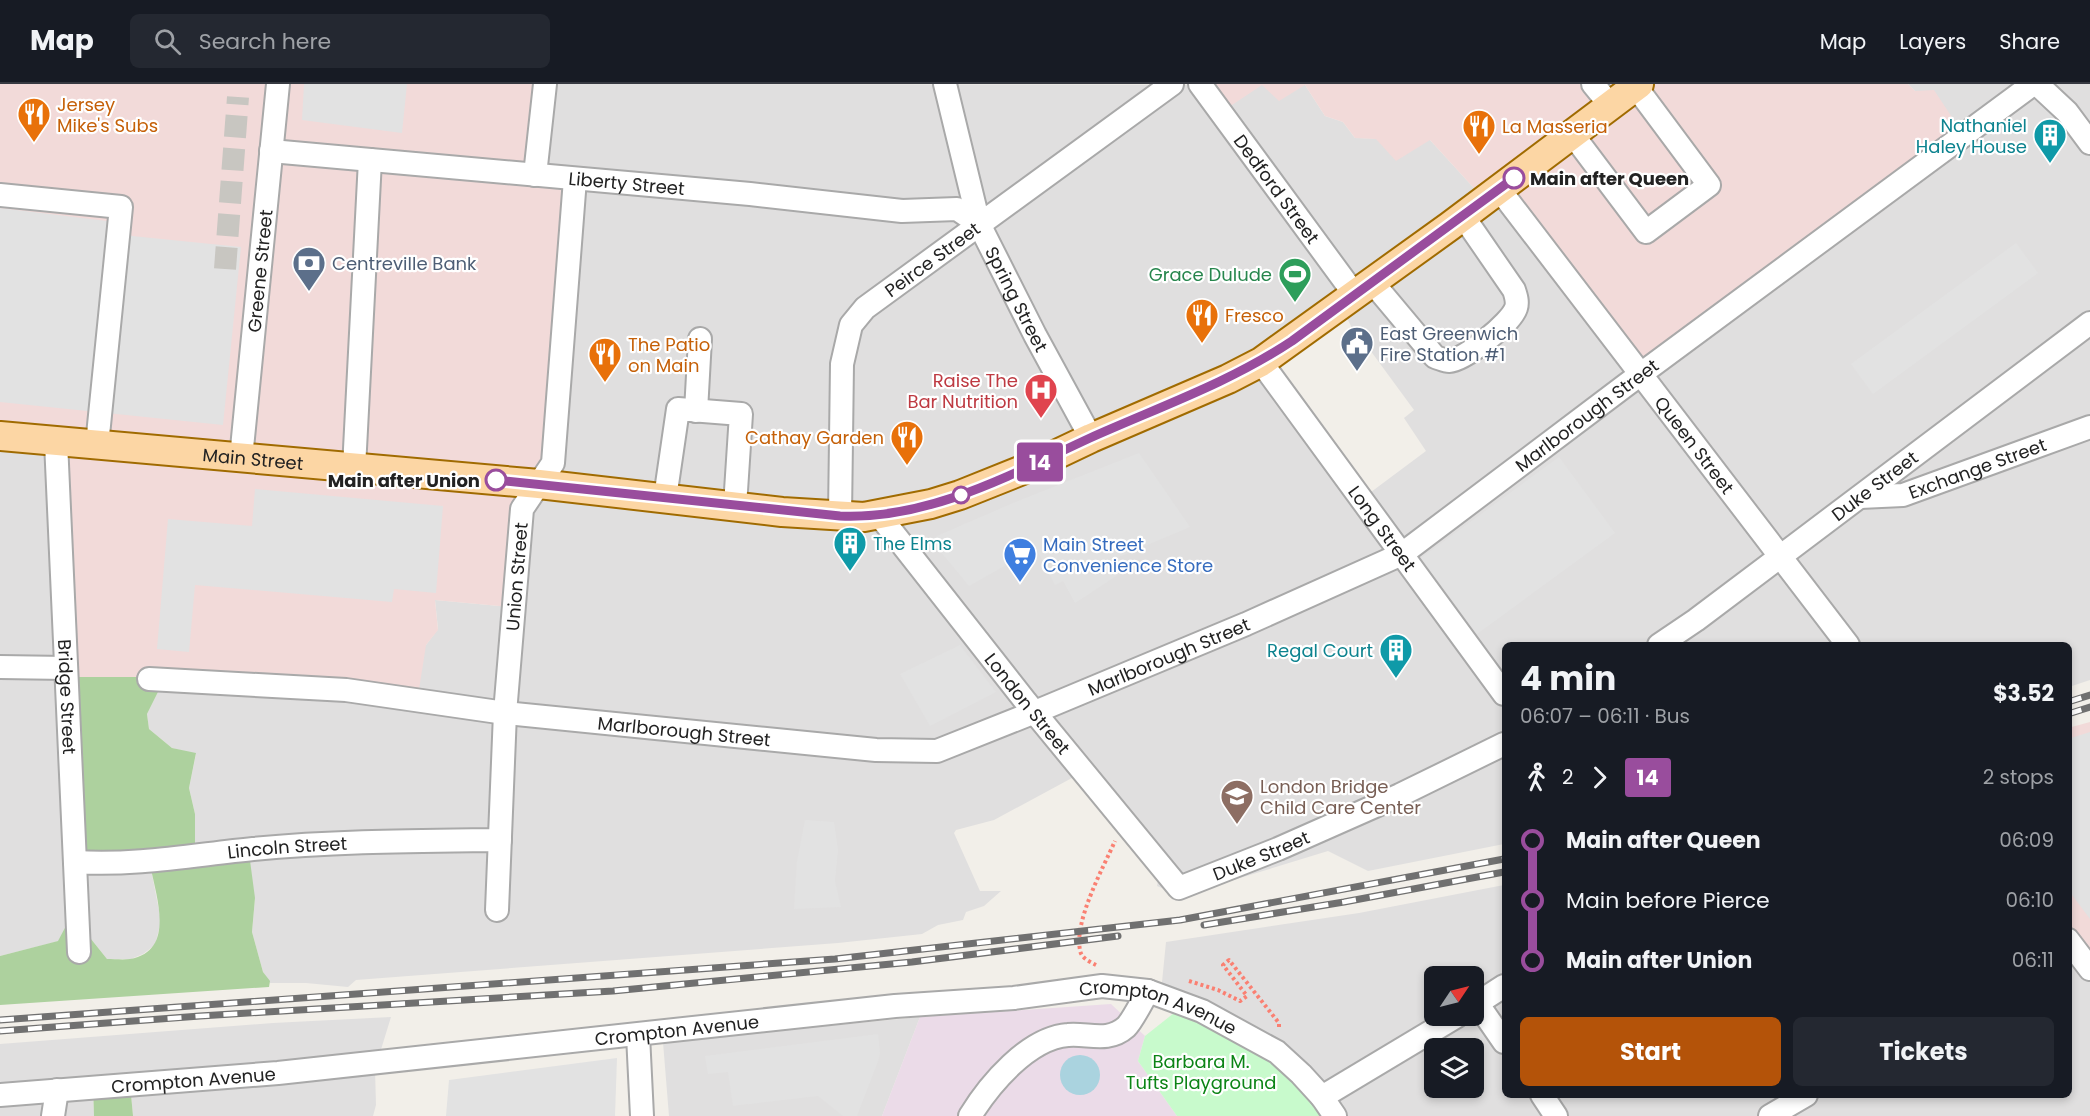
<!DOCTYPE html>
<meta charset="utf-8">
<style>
body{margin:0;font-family:Poppins,sans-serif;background:#242831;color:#f1f3f6;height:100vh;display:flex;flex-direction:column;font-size:22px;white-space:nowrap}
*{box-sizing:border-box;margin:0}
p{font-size:20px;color:#9ea1a6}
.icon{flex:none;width:33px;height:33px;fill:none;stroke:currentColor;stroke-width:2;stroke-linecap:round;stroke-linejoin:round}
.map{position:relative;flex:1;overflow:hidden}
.drawer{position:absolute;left:1502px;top:558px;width:570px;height:456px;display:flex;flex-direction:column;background:#171b24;border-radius:9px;box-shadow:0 3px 9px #0003}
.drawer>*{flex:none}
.badge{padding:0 12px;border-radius:4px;font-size:21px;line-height:39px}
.needle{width:39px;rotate:55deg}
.fabs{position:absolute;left:1424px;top:882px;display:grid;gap:12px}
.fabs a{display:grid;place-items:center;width:60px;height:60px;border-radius:9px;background:#171b24;box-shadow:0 3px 9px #0003;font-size:30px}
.map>.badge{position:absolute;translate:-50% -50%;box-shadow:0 0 0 3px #fff}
.legs{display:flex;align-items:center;gap:9px;height:66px;padding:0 18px;font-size:20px}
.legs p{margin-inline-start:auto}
.head{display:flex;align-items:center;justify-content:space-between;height:102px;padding:0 18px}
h1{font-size:33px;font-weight:700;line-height:45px}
.cta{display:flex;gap:12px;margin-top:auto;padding:12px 18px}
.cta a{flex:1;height:69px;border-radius:9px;background:#b45309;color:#fff;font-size:24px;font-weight:700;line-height:69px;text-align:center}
.cta a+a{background:#242831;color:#f1f3f6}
ul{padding:0 18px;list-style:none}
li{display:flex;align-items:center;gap:21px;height:60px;font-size:22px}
li i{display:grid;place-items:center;width:9px;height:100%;margin:0 8px;background:currentColor}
li i::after{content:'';width:15px;height:15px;margin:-8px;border:4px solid;border-radius:50%;background:#171b24}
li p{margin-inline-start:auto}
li:first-child i{background:linear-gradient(#0000 50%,currentColor 0)}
li:last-child i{background:linear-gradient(currentColor 50%,#0000 0)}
header{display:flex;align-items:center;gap:36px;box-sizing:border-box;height:84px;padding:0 30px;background:#171b24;border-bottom:2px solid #363941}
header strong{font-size:28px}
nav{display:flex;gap:33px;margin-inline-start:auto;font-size:21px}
.search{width:420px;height:54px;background:#242831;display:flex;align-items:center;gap:15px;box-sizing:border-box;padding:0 21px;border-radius:9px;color:#9ea1a6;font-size:22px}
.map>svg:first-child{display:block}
.residential{fill:#e0dfdf;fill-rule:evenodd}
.commercial{fill:#f2dad9}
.industrial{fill:#ebdbe8}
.forest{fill:#add19e}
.park{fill:#c8facc}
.parking{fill:#e2e2e2}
.water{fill:#aad3df}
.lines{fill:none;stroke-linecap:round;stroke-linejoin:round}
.minor-tunnel{stroke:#c8c6c1;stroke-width:22;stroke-dasharray:22 11;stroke-linecap:butt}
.minor-casing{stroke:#a9a9a9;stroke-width:26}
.major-casing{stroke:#a06b00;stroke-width:32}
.path{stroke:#fa8072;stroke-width:4;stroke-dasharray:3 3;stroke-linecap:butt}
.minor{stroke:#fff;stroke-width:22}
.major{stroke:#fcd6a4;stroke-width:28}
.rail-casing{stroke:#707070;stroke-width:7}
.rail{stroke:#fff;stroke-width:4.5;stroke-dasharray:14;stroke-linecap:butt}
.line-1-casing{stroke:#fff;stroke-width:14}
.line-1{stroke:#994d9d;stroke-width:9}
.stop-1-dot{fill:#fff;stroke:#994d9d;stroke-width:3}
.labels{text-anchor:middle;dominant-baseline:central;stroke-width:4.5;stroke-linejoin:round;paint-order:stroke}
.food-label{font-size:18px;fill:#c56008;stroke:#fff;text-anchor:start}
.culture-label{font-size:18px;fill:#0d838f;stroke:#fff;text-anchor:end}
.stop-label{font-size:18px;font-weight:bold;fill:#222;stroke:#fff;text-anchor:start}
.street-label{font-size:18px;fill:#222;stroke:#fff}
.service-label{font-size:18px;fill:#4e5e75;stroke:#fff;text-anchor:start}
.leisure-label{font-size:18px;fill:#27864d;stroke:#fff;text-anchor:end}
.health-label{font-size:18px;fill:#be3a42;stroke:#fff;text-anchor:end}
.shop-label{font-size:18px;fill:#366cbe;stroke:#fff;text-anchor:start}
.education-label{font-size:18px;fill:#785e54;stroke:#fff;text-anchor:start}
.park-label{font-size:18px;fill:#0c8416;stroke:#fff}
</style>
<header>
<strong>Map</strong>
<div class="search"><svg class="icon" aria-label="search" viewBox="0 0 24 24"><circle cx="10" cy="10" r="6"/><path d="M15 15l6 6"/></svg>Search here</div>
<nav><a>Map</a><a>Layers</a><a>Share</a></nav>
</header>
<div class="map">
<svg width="2090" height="1032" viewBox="0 0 2090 1032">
<rect width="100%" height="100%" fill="#f2efe9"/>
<g class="residential">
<path d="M544 0 1305 1 1325 32 1343 38 1355 54 1430 56 1483 114 1915 7 1908 0H2090V596L2069 603 2068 561H1504V760L1368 787 1328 767 1181 812 1157 802 1161 781 1083 688 994 736 956 746 954 749 980 807H1001L984 822 966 828 963 836 938 841 922 850 838 859 356 896 348 903 306 899H270L263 888 252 848 255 814 195 769V730L189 704 196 670 172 664 149 645 147 630 164 596 426 561 438 545 435 516 510 523ZM1341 230 1348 236 1355 250 1359 251 1414 326 1404 334 1426 367 1363 414 1266 276Z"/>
<polygon points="0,350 53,355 151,785 161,837 155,861 143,870 131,875 107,875 87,850 0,872"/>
<path d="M1504 801V1011H2068L2069 864 2090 893V1032H1335L1292 977 1203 934 1171 930 1162 898 1166 858 1359 829ZM1434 892H1473V932H1434ZM1434 964H1473V1004H1434Z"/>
<polygon points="391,933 375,985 376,1021 373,1032 133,1032 130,1000 93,1002 94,1032 0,1032 0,960 273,939"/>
<polygon points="920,933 882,1032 669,1032 663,958"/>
</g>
<g class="commercial">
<polygon points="0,0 544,0 537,85 561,98 560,181 549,373 540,393 510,523 435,516 438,546 426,561 418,612 138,593 62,593 58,361 0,350"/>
<polygon points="1203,0 1908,0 1915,7 1934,6 1963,50 1643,286 1497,110 1483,114 1430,56 1396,77 1376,55 1355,54 1343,38 1325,32 1305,1 1279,17 1262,1 1223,27"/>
<polygon points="2090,638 2090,893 2069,864 2068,644"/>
</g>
<polygon class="industrial" points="1111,920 1145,952 1138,977 1177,1032 882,1032 920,933"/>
<g class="forest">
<path d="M62 593H138L164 596 147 630 149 645 172 664 196 669 189 704 195 730V769H249L255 814 252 848 263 888 270 897 269 903 0 921V872L58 857 67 840 87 850 107 875C114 875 123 876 130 875 175 867 157 815 151 785L79 776Z"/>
<polygon points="130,1000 133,1032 94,1032 93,1002"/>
</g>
<polygon class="park" points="1174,929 1239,956 1295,995 1325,1032 1177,1032 1138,977 1145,952"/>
<g class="parking">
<polygon points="304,0 407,0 402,49 302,36"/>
<polygon points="0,124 107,137 132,152 241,163 223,341 0,318"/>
<polygon points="2016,159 2038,189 1873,310 1851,280"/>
<polygon points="1139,369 1190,443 1119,473 1124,487 1075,519 1063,497 1055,501 1036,464 969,502 935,461 934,454 939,451 1013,419"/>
<polygon points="1559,373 1615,449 1477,550 1421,474"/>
<polygon points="255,405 443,422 436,509 394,505 392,518 195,501 189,568 157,565 168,435 252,442"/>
<polygon points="960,561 996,608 930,642 900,590"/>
<polygon points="2090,648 2090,835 2069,807 2068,655"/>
<polygon points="805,736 834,738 838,766 835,797 841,823 794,825 797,777"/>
<polygon points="878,950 880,969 878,977 857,1032 843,1032 818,1012 733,1022 728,988 708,990 705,972"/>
<polygon points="617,974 615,1032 446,1032 449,996"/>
</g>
<circle class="water" cx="1080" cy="991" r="20"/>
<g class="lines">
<polyline class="minor-tunnel" points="225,185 238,13"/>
<defs>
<g id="minor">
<path id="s1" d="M945 0 979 140 1035 251 1091 354"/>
<path id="s2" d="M1200 0 1355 211"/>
<polyline points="1593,0 1611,22"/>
<polyline points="2037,0 2067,28 2090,59"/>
<polyline points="1573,51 1646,148 1709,101 1636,3"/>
<path id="s3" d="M271 67 750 110 902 127 957 125 979 140"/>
<polyline points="535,91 545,0"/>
<path id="s4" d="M1499 105 1848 561"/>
<polyline points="0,111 121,123 97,361"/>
<path d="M1373 199 1435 273C1439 274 1445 277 1449 277 1465 276 1511 239 1516 224 1518 218 1516 212 1514 206L1463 132"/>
<path id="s5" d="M1261 278 1504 610"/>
<polyline points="696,327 700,255"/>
<path id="s6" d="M56 358 79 868"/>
<path id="s7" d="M241 374 278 0"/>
<polyline points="354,384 370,76"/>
<path id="s8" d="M1860 413 1903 411 2090 343"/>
<polyline points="665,414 678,325 741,330 735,422"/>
<path id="s9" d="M879 431 1026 618 1179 804 1278 765 1400 711 1504 660"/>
<path id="s10" d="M840 432 842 280 851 241 865 224 1172 0"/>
<path id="s11" d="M1659 561 1696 536 2090 239"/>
<polyline points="0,583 66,584"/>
<path id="s12" d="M149 595 346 606 505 629 876 666 937 667 1035 628 1246 540 1402 470 1626 301 2033 0"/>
<path id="s13" d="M75 778C135 782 193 771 253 765 335 757 418 757 500 756"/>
<path id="s14" d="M497 826 505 629 522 425 553 379 575 95"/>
<polyline points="2068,856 2090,885"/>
<polyline points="1477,919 1504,958"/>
<polyline points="1473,922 1504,902"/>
<polyline points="638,951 642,1032"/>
<path id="s15" d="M0 1011 278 989 895 922 1014 914 1102 902 1148 907 1202 927 1277 968 1301 990 1322 1013 1335 1032"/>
<polyline points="1542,1011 1556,1032"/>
<polyline points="1322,1013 1457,932"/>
<polyline points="53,1032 57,1006"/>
<path d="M970 1032C989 1001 1028 954 1068 951 1088 949 1108 959 1126 943 1133 936 1142 917 1148 907"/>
<polyline points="1770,1032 1806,1011"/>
</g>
<g id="major">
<path id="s16" d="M0 352 539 400 782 428 864 433 931 420 960 411 1030 383 1091 354 1228 295 1261 278 1450 142 1639 0"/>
</g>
</defs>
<use href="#minor" class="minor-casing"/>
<use href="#major" class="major-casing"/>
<g class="path">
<path d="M1096 881C1090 878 1081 874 1080 866 1074 837 1103 784 1115 757"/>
<polyline points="1189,897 1218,906 1240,917 1247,912 1223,881 1229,876 1279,939 1279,946"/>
</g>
<use href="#minor" class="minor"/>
<use href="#major" class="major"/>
<defs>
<g id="rail">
<polyline points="2068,618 2090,611"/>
<polyline points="2068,630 2090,623"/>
<polyline points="1204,841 1344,818 1504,788"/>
<polyline points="0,936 835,875 1180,836 1504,775"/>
<polyline points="0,947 200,932 613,907 912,878 1118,852"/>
</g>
</defs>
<use href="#rail" class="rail-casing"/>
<use href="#rail" class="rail"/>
</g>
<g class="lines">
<defs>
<path id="line-1" d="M496 396 840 432C929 436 1012 390 1090 354 1159 323 1229 299 1292 257L1514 94"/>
</defs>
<use href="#line-1" class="line-1-casing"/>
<use href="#line-1" class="line-1"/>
</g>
<defs>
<symbol id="restaurant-pin" viewBox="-11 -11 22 30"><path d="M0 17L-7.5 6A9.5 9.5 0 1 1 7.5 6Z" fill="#e8710a" stroke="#fff"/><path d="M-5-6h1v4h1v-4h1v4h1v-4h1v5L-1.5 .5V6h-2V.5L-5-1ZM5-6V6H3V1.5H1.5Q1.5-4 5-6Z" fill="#fff"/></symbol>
<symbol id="building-pin" viewBox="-11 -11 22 30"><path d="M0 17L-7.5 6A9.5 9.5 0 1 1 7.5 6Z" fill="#0f9aa8" stroke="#fff"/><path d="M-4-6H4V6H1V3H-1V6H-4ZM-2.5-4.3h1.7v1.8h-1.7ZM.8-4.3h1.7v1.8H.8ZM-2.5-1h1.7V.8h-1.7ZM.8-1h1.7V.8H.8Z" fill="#fff"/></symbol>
<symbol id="bank-pin" viewBox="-11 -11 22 30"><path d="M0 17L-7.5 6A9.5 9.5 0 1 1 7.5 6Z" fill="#5c6f8a" stroke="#fff"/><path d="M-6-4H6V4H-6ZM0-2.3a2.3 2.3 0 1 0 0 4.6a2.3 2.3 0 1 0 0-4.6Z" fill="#fff"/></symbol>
<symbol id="stadium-pin" viewBox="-11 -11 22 30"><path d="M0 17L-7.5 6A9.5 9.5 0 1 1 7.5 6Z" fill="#2e9e5b" stroke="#fff"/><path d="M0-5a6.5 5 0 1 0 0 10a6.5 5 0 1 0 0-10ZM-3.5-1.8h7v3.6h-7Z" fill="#fff"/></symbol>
<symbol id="civic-pin" viewBox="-11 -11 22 30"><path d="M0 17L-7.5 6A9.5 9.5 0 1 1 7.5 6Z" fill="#5c6f8a" stroke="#fff"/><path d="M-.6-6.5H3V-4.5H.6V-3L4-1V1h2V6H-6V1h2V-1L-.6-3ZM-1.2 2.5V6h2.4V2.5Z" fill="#fff"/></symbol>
<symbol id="hospital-pin" viewBox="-11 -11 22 30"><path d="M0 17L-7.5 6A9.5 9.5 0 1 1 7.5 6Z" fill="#e0444e" stroke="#fff"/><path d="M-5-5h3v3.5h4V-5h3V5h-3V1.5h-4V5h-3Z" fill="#fff"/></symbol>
<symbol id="supermarket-pin" viewBox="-11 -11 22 30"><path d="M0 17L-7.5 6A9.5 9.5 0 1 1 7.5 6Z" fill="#3f7fe0" stroke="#fff"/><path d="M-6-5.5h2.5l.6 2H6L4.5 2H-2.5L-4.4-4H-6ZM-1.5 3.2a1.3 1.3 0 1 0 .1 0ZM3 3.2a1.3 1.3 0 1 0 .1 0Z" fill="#fff"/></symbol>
<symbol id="school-pin" viewBox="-11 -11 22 30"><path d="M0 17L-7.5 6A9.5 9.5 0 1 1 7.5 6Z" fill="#8d6e63" stroke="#fff"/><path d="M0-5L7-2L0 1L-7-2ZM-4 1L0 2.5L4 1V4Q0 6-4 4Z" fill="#fff"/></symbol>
</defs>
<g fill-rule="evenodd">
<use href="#restaurant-pin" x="15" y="11" width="38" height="52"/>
<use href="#restaurant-pin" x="1460" y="23" width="38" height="52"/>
<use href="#building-pin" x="2031" y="32" width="38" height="52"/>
<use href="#bank-pin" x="290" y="160" width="38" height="52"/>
<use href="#stadium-pin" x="1276" y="171" width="38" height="52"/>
<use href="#restaurant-pin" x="1183" y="212" width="38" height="52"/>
<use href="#civic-pin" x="1338" y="240" width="38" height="52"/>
<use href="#restaurant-pin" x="586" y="251" width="38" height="52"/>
<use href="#hospital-pin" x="1022" y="287" width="38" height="52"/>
<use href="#restaurant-pin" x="888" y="334" width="38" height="52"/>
<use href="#building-pin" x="831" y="440" width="38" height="52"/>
<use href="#supermarket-pin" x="1001" y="451" width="38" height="52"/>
<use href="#building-pin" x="1377" y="547" width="38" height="52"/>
<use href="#school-pin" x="1218" y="693" width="38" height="52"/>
</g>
<g class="stop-1-dot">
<circle cx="1514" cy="94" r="10"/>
<circle cx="496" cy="396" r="10"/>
<circle cx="961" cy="411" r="8"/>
</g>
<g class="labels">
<g class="food-label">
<text x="57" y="20">Jersey<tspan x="57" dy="21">Mike's Subs</tspan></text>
<text x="1502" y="42">La Masseria</text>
<text x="1225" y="231">Fresco</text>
<text x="628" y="260">The Patio<tspan x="628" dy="21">on Main</tspan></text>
<text x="884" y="353" text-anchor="end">Cathay Garden</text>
</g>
<g class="culture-label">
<text x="2027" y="41">Nathaniel<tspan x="2027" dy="21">Haley House</tspan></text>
<text x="873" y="459" text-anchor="start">The Elms</text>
<text x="1373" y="566">Regal Court</text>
</g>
<g class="stop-label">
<text x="1530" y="94">Main after Queen</text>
<text x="480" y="396" text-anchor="end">Main after Union</text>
</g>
<g class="street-label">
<text stroke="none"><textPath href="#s3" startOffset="357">Liberty Street</textPath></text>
<text stroke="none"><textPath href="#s2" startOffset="130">Dedford Street</textPath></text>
<text stroke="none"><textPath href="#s10" startOffset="297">Peirce Street</textPath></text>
<text stroke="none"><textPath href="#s7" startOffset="188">Greene Street</textPath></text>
<text stroke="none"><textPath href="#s1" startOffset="228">Spring Street</textPath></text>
<text stroke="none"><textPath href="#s12" startOffset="1528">Marlborough Street</textPath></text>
<text stroke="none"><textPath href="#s4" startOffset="322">Queen Street</textPath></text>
<text stroke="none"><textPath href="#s16" startOffset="254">Main Street</textPath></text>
<text stroke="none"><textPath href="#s8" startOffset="122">Exchange Street</textPath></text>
<text stroke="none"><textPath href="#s11" startOffset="268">Duke Street</textPath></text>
<text stroke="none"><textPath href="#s5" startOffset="206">Long Street</textPath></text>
<text stroke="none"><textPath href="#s14" startOffset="334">Union Street</textPath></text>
<text stroke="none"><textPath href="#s12" startOffset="1042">Marlborough Street</textPath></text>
<text stroke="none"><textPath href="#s6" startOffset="255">Bridge Street</textPath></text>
<text stroke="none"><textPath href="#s9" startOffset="240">London Street</textPath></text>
<text stroke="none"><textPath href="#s12" startOffset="538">Marlborough Street</textPath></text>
<text stroke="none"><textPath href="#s13" startOffset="213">Lincoln Street</textPath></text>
<text stroke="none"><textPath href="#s9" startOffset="567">Duke Street</textPath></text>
<text stroke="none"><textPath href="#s15" startOffset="1167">Crompton Avenue</textPath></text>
<text stroke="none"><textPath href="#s15" startOffset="680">Crompton Avenue</textPath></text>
<text stroke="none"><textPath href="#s15" startOffset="194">Crompton Avenue</textPath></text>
</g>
<g class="service-label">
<text x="332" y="179">Centreville Bank</text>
<text x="1380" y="249">East Greenwich<tspan x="1380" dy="21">Fire Station #1</tspan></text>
</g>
<g class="leisure-label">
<text x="1272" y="190">Grace Dulude</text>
</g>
<g class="health-label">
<text x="1018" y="296">Raise The<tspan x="1018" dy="21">Bar Nutrition</tspan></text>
</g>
<g class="shop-label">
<text x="1043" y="460">Main Street<tspan x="1043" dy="21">Convenience Store</tspan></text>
</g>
<g class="education-label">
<text x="1260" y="702">London Bridge<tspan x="1260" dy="21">Child Care Center</tspan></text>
</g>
<g class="park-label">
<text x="1201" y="977">Barbara M.<tspan x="1201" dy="21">Tufts Playground</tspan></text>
</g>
</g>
</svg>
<div class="fabs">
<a><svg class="needle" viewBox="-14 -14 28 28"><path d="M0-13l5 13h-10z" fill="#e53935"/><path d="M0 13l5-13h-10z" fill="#9ea1a6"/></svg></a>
<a><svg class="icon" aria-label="layers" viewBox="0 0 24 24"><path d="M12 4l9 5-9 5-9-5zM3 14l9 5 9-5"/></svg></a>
</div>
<b class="badge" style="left:1040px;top:378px;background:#994d9d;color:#fff">14</b>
<section class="drawer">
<div class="head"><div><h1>4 min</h1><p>06:07 – 06:11 · Bus</p></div><b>$3.52</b></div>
<div class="legs"><svg class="icon" aria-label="walk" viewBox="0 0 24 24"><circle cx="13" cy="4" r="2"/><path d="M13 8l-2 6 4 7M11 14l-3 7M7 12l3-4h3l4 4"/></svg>2<svg class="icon" aria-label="forward" viewBox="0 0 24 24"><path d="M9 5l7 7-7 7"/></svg><b class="badge" style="background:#994d9d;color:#fff">14</b><p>2 stops</p></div>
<ul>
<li><i style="color:#994d9d"></i><b>Main after Queen</b><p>06:09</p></li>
<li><i style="color:#994d9d"></i><span>Main before Pierce</span><p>06:10</p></li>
<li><i style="color:#994d9d"></i><b>Main after Union</b><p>06:11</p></li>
</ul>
<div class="cta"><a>Start</a><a>Tickets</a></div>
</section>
</div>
